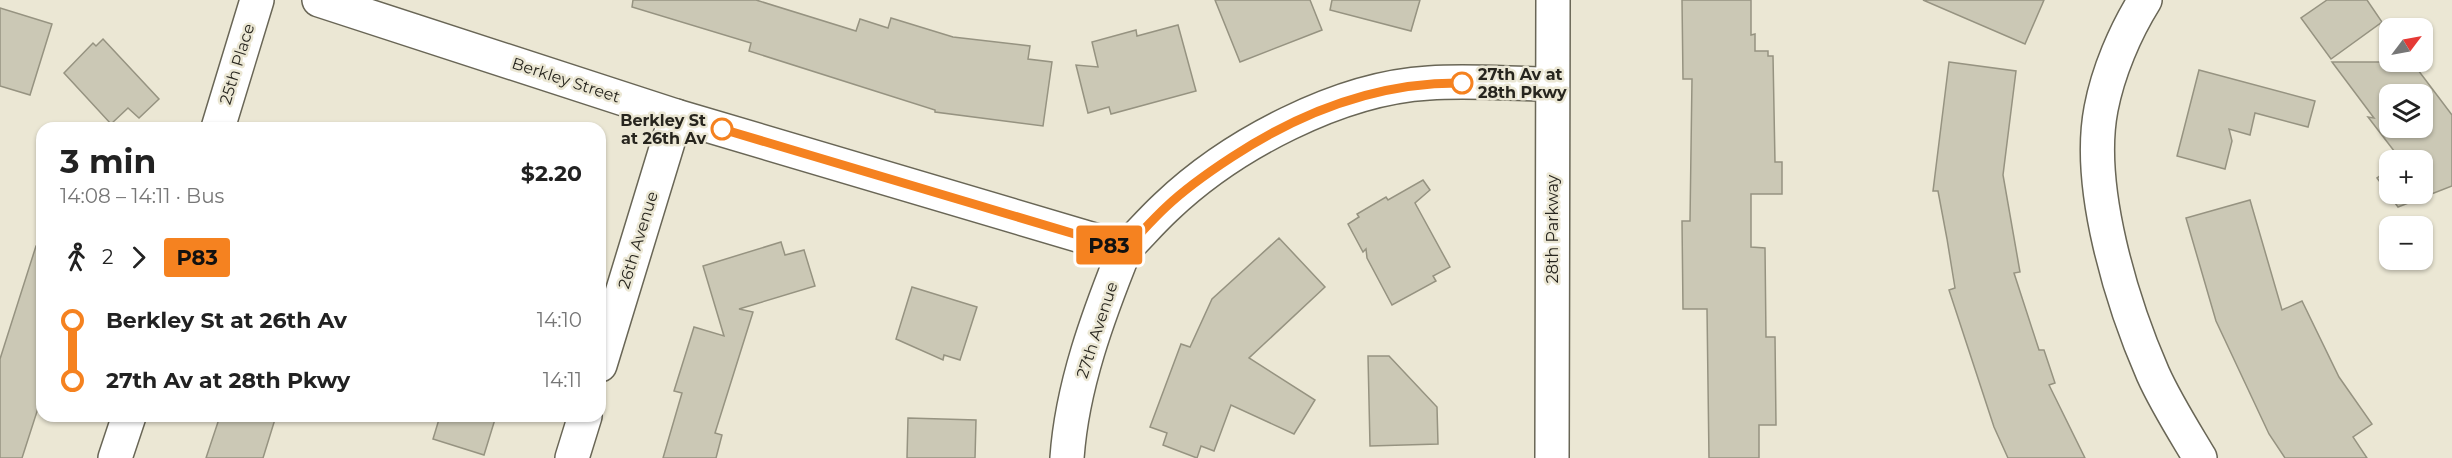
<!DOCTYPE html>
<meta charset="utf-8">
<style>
body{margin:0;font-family:Montserrat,sans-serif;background:#f2f2f2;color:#222;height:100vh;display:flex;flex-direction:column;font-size:22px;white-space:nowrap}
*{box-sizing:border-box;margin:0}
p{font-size:20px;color:#767676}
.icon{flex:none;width:33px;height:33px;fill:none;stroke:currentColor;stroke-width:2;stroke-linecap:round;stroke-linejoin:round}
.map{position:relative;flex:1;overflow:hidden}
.drawer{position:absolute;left:36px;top:122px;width:570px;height:300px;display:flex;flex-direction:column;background:#fff;border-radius:18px;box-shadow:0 2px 4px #0004}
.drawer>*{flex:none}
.badge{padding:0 12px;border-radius:4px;font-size:21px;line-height:39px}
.needle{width:39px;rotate:58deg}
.buttons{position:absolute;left:2379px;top:18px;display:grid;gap:12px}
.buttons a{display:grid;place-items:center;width:54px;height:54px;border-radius:12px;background:#fff;box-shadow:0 2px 4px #0004;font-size:30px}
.map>.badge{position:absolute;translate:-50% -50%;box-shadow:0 0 0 3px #fff}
.legs{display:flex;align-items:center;gap:9px;height:66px;padding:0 24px;font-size:20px}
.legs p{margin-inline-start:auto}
.summary{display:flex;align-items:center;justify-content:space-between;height:102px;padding:0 24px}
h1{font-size:33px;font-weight:700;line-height:45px}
ul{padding:0 24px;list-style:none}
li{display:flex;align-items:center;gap:21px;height:60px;font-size:22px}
li i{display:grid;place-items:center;width:9px;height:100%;margin:0 8px;background:currentColor}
li i::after{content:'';width:15px;height:15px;margin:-8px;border:4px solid;border-radius:50%;background:#fff}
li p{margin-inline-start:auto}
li:first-child i{background:linear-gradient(#0000 50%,currentColor 0)}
li:last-child i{background:linear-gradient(currentColor 50%,#0000 0)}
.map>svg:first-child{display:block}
.building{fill:#cbc8b5;stroke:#969381;stroke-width:1.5;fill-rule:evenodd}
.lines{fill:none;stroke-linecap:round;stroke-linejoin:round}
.street-casing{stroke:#696656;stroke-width:36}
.secondary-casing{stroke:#696656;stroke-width:36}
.street{stroke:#fff;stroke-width:33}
.secondary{stroke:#fff;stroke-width:33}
.line-1-casing{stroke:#fff;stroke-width:14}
.line-1{stroke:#f58220;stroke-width:9}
.stop-1-dot{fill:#fff;stroke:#f58220;stroke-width:3}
.labels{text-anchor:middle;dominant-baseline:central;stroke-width:5;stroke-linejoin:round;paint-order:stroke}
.street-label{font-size:16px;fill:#27251e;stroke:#ebe7d4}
.stop-label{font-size:16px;font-weight:bold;fill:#27251e;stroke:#ebe7d4;text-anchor:start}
</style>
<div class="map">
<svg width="2452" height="458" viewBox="0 0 2452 458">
<rect width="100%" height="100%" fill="#ebe7d4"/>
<g class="building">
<polygon points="633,0 756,0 856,31 860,19 888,28 891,18 953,37 1030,46 1028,59 1052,62 1043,126 935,112 935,110 749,51 751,43 632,7"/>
<polygon points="1215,0 1310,0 1322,30 1240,62"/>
<polygon points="1332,0 1420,0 1411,31 1330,10"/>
<polygon points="1682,0 1751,0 1751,35 1755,34 1755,51 1768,51 1768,56 1773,56 1775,162 1782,162 1782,194 1751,194 1751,247 1765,248 1766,337 1775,337 1776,425 1759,425 1759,458 1709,458 1707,309 1683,309 1682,221 1690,221 1692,79 1683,79"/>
<polygon points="1923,0 2044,0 2025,44"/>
<polygon points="2327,0 2367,0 2382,22 2331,59 2301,18"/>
<polygon points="0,8 52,24 30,95 0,86"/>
<polygon points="1178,25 1196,91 1111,114 1109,107 1088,113 1076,65 1098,67 1092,42 1136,30 1137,36"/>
<polygon points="103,39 159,99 139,118 128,108 111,124 64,73 93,43 96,46"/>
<polygon points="1949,62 2016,71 2003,175 2020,272 2014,273 2039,350 2044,350 2055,383 2049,385 2085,458 2008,458 1994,427 1949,290 1955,288 1947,239 1938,191 1933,191"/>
<path d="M2332 62H2412L2452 115V186L2398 207 2377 178 2390 169V194H2422V160H2401L2368 117 2374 118ZM2390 94H2422V128H2390Z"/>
<polygon points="2199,70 2315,101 2308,127 2255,113 2250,135 2229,129 2232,141 2225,169 2177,156"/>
<polygon points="1423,180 1430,190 1415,203 1450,267 1433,276 1436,281 1392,305 1367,258 1366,249 1363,252 1348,224 1359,217 1357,214 1386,197 1388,200"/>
<polygon points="2250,200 2282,310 2302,301 2339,377 2372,424 2353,437 2367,458 2285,458 2269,434 2216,321 2186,218"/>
<polygon points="1279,238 1325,287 1249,358 1315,400 1294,434 1231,405 1214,451 1201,446 1197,458 1163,445 1167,433 1150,427 1181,344 1190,347 1212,299"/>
<polygon points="781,242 785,255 804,250 815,286 739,309 753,312 715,433 722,435 716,458 663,458 682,393 674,391 694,327 724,336 703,266"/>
<polygon points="36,246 42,247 42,396 22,458 0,458 0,359"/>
<polygon points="912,287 977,307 960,360 944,355 943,360 896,339"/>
<polygon points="1368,356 1389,356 1437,407 1438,444 1370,446"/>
<polygon points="220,416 276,416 263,458 206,458"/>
<polygon points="440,416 496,416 484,455 433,439"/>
<polygon points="908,418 976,420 975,458 907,458"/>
</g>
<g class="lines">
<defs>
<g id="street">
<path d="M2145 0C2125 32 2108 72 2101 109 2086 187 2122 303 2153 374 2166 403 2184 431 2200 458"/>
<polyline points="218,128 257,0"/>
<polyline points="600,365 676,116"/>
<polyline points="115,458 129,416"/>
<polyline points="572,458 585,416"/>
<path d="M1067 458C1072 386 1098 316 1125 249"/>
</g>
<g id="secondary">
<path d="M319 0 676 116 1125 249C1139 235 1152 220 1166 207 1231 145 1339 88 1429 83 1470 80 1512 84 1552 84"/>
<polyline points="1552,458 1553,0"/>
</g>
</defs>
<use href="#street" class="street-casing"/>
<use href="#secondary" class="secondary-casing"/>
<use href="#street" class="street"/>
<use href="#secondary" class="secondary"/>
</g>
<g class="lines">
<defs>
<path id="line-1" d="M722 129 1125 249C1139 235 1152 220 1166 207 1186 188 1209 172 1232 157 1302 111 1377 82 1462 83"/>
</defs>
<use href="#line-1" class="line-1-casing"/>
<use href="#line-1" class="line-1"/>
</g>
<g class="stop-1-dot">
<circle cx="1462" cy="83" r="10"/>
<circle cx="722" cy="129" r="10"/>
</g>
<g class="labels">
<g class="street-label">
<text transform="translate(237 64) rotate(-73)">25th Place</text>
<text transform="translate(566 80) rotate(18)">Berkley Street</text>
<text transform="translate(1552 229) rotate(-90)">28th Parkway</text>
<text transform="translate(638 240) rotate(-73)">26th Avenue</text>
<text transform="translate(1097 330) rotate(-72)">27th Avenue</text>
</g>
<g class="stop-label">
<text x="1478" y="74">27th Av at<tspan x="1478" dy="18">28th Pkwy</tspan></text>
<text x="706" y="120" text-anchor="end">Berkley St<tspan x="706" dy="18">at 26th Av</tspan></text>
</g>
</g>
</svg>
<div class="buttons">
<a><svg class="needle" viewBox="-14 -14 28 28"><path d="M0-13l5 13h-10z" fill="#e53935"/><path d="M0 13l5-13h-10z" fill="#767676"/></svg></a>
<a><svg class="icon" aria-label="layers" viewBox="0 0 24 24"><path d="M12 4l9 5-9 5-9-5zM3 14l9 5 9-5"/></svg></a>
<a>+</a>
<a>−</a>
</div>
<b class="badge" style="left:1109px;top:245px;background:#f58220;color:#111">P83</b>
<section class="drawer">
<div class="summary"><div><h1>3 min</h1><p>14:08 – 14:11 · Bus</p></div><b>$2.20</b></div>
<div class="legs"><svg class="icon" aria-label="walk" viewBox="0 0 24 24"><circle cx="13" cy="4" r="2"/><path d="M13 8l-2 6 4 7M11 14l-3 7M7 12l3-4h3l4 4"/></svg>2<svg class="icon" aria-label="forward" viewBox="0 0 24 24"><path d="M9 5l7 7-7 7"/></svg><b class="badge" style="background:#f58220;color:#111">P83</b></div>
<ul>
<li><i style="color:#f58220"></i><b>Berkley St at 26th Av</b><p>14:10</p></li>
<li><i style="color:#f58220"></i><b>27th Av at 28th Pkwy</b><p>14:11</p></li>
</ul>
</section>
</div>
